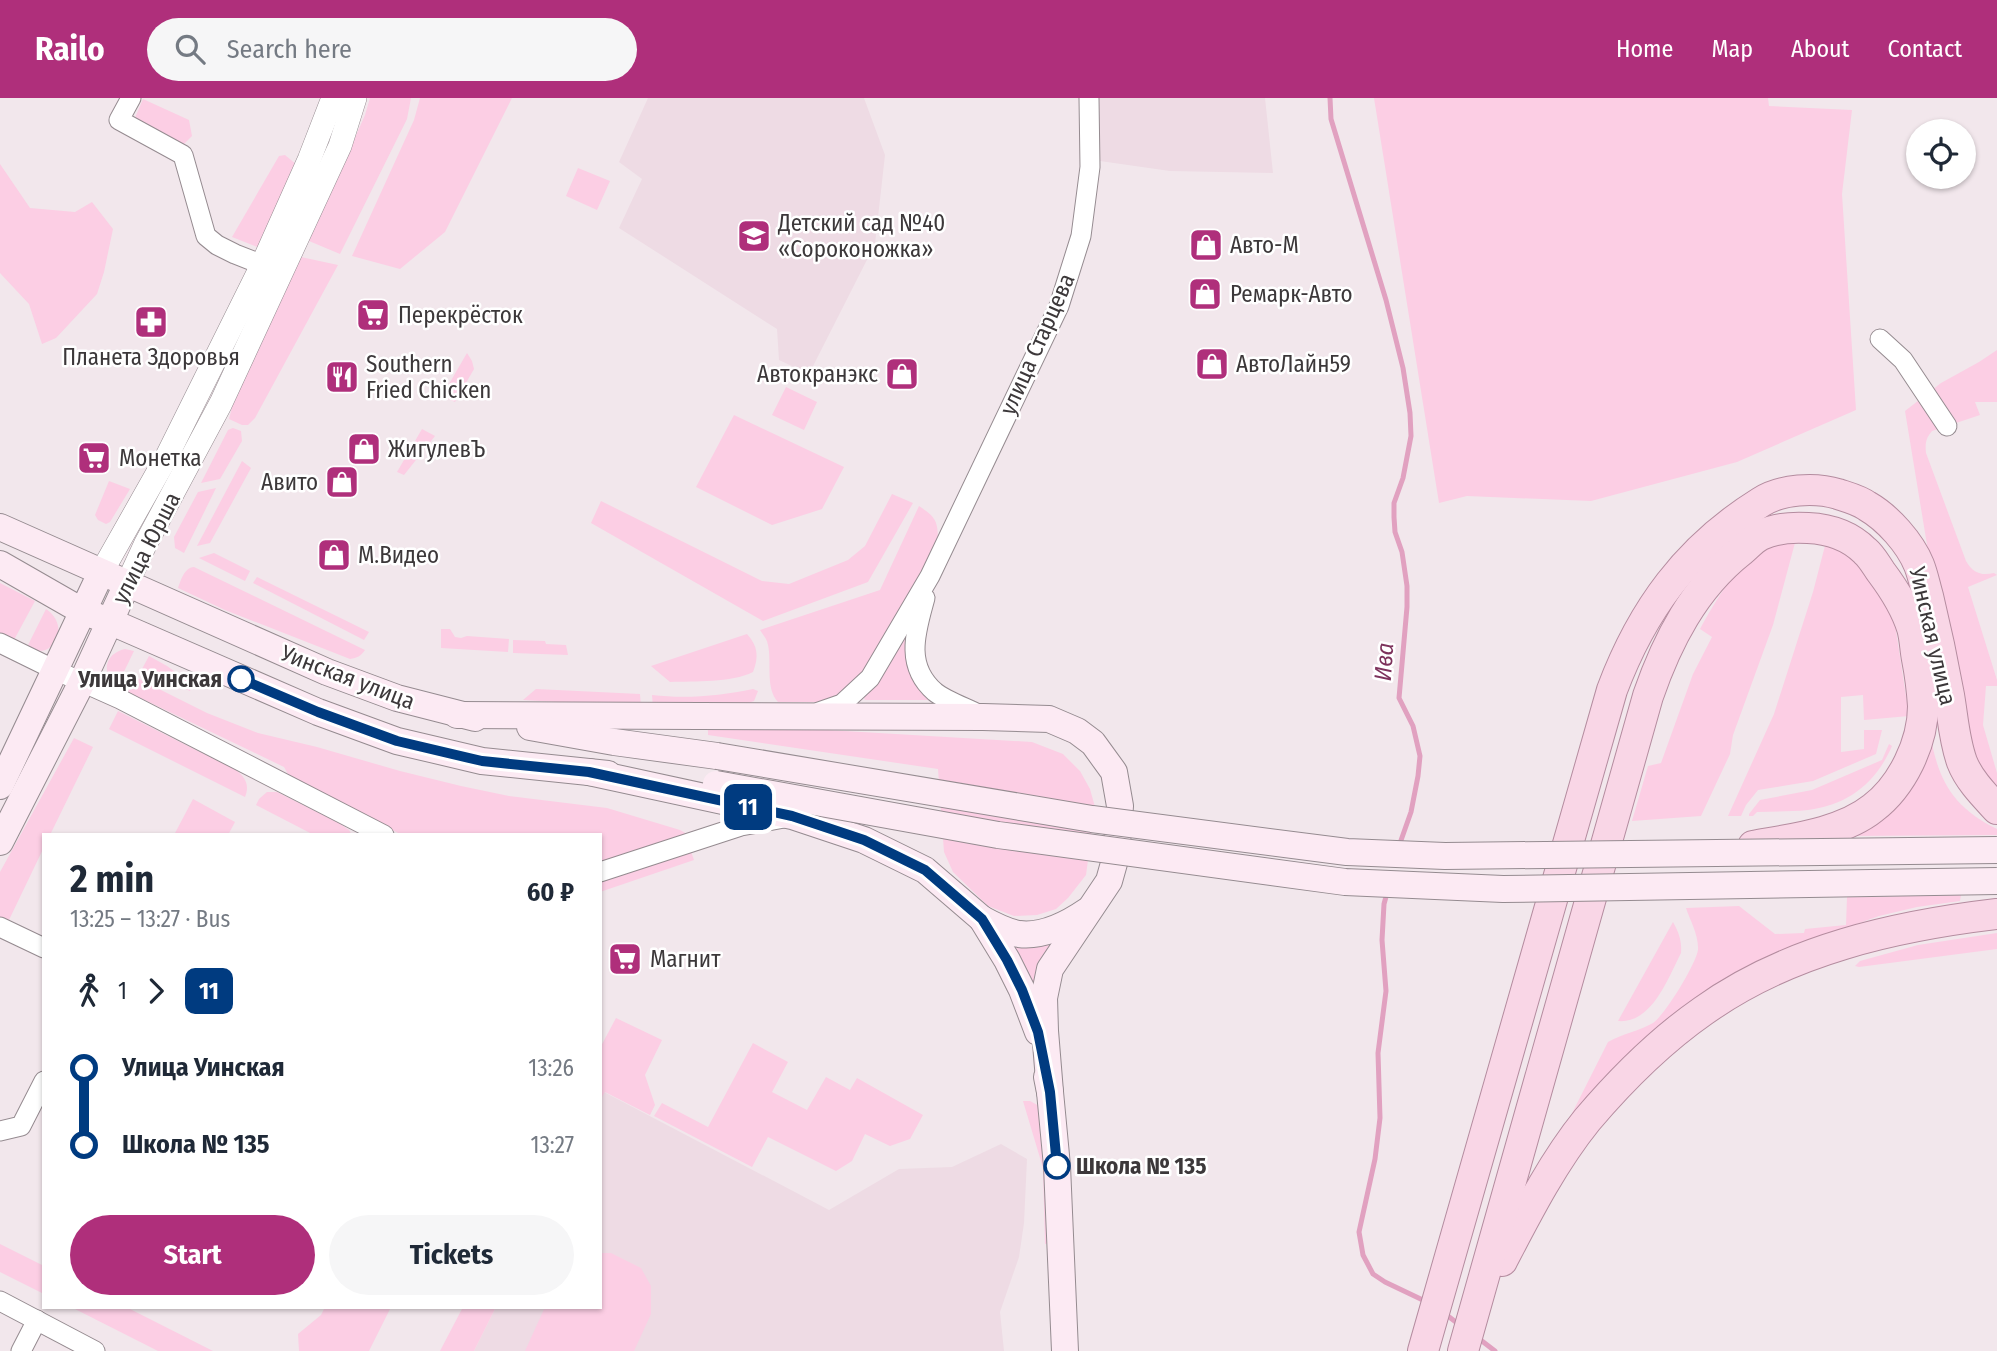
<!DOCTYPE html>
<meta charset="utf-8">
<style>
body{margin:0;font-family:"Fira Sans Condensed",sans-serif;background:#f6f6f7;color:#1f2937;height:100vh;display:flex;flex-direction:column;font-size:26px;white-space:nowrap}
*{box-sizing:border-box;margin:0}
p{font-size:23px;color:#747a83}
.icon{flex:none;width:38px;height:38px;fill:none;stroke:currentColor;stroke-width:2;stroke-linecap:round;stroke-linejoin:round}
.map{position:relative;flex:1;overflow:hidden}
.drawer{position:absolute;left:42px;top:735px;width:560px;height:476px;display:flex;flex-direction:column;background:#fff;border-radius:0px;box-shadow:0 2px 5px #0004}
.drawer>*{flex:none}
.badge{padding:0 14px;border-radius:10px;font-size:24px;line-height:46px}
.buttons{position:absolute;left:1906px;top:21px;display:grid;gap:14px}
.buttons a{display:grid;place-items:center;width:70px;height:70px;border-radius:50%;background:#fff;box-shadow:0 2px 5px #0004;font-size:35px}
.map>.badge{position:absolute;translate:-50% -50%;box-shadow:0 0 0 4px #fff}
.legs{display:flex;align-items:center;gap:10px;height:77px;padding:0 28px;font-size:23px}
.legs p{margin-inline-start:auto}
.overview{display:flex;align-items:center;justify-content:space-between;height:119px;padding:0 28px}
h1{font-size:38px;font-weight:700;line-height:52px}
.cta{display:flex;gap:14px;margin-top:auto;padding:14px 28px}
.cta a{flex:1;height:80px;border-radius:42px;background:#af2f7b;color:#fff;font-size:28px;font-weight:700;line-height:80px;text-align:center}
.cta a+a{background:#f6f6f7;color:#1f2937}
ul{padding:0 28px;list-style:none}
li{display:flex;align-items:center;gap:24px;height:77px;font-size:26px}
li i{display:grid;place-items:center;width:10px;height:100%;margin:0 9px;background:currentColor}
li i::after{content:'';width:18px;height:18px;margin:-9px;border:5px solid;border-radius:50%;background:#fff}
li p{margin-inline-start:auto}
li:first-child i{background:linear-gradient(#0000 50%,currentColor 0)}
li:last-child i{background:linear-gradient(currentColor 50%,#0000 0)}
header{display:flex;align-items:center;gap:42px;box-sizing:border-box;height:98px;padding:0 35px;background:#af2f7b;color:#fff}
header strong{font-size:33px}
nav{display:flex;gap:38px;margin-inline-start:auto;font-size:24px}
.search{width:490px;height:63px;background:#f6f6f7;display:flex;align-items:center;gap:18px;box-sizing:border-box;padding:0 24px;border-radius:38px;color:#747a83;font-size:26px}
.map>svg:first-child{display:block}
.built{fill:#eedbe4}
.green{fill:#fccee4}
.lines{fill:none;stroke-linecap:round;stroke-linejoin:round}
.stream{stroke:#e1a1c0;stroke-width:5}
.minor-casing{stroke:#958b90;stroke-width:21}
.tertiary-casing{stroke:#958b90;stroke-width:24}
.secondary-casing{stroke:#958b90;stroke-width:28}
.primary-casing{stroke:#b48c9f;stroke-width:32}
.minor{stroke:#fff;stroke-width:19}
.tertiary{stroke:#fff;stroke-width:23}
.secondary{stroke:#fceaf3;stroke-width:26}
.primary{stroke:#f9d6e6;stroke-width:30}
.secondary-bridge-casing{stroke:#958b90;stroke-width:28;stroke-linecap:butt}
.secondary-bridge{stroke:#fceaf3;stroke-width:26}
.line-1-casing{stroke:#fff;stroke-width:16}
.line-1{stroke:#003b80;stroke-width:10}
.stop-1-dot{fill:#fff;stroke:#003b80;stroke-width:3.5}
.labels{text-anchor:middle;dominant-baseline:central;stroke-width:5;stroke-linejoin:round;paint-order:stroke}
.poi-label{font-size:23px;fill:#3c383a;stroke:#fff;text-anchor:start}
.street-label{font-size:23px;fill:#3c383a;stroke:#fff}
.stop-label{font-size:23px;font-weight:bold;fill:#3c383a;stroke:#fff;text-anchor:end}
.water-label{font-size:24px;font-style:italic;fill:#7d325c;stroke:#fff}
</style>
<header>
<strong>Railo</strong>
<div class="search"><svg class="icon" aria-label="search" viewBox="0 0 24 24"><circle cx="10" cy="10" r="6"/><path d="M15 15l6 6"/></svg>Search here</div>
<nav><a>Home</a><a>Map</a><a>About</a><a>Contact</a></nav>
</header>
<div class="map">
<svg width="1997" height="1253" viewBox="0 0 1997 1253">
<rect width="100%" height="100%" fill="#f2e7ec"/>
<g class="built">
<polygon points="648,0 864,0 885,57 875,146 809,276 779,262 777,231 619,130 642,81 619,64"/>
<polygon points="1098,0 1265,0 1273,75 1170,73 1100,63"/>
<polygon points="604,994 829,1112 899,1071 952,1069 1001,1046 1027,1061 1024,1125 1019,1159 1000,1214 1004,1253 474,1253 496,1209 600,1209 600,1002"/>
</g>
<g class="green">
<polygon points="370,0 411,0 407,21 340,156 309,143 365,17"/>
<polygon points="420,0 512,0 445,134 400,171 352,158 414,22"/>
<polygon points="1374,0 1768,0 1769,8 1852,12 1842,96 1856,312 1737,364 1591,403 1467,398 1439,405"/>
<polygon points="143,1 189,22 192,38 183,47 134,22"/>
<polygon points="285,57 297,67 263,144 257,149 232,139 279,58"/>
<polygon points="0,66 30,110 75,114 92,104 113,131 104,174 97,196 56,240 42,246 29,206 0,175"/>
<polygon points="578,70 610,83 597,112 566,98"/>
<polygon points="301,159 338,167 255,320 248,327 242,327 229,321 238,286"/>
<path d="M1997 252V304H1975L1980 317 1932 333C1926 340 1925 345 1926 355L1966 463C1973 475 1981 478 1994 475L1997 477 1968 489 1997 582V588H1986L1983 627 1997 675V693L1967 653 1930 465 1905 313 1941 285 1979 264Z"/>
<polygon points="467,255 472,263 474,271 455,304 442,298"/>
<polygon points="786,289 817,304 804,332 772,317"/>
<polygon points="734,317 844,369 822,411 772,427 696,389"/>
<polygon points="233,330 241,333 242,343 220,381 201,385 228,332"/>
<polygon points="422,331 435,338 404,377 397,374"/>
<polygon points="242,363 251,370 210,445 197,448"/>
<polygon points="109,383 130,391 110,424 106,426 98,422 95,417"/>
<polygon points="216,390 184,455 175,450 174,439 198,394"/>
<polygon points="892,396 913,405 868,484 763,523 591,425 601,403 762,483 789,486 848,462 865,448"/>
<path d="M919 408C935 419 938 422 938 442L869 573 834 600 819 604H778C765 590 772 565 768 547 767 541 763 537 760 532L880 492Z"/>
<polygon points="1827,440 1866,459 1895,526 1909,618 1864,622 1863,597 1841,599 1841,654 1864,651 1864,632 1882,632 1876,656 1813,683 1758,692 1746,707 1741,718 1728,718 1774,616 1813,494"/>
<path d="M1796 441 1773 527 1733 637 1730 656 1701 718 1632 723 1648 668 1661 665 1693 576 1712 539 1700 531C1713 507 1740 461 1764 448 1772 443 1787 443 1796 441Z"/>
<polygon points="214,455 250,473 245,483 199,460"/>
<path d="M194 469 365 552C361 558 357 560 350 561L225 512 178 490C181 482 184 470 194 469Z"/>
<polygon points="257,479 369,534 364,542 253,485"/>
<polygon points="0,485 35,503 14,542 0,535"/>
<path d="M46 511C59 519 65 539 49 550 43 555 33 552 26 551Z"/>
<polygon points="441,531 450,531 455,539 461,540 467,538 509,541 508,554 441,550"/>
<path d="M747 536C758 548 759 559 753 574 731 585 695 583 670 584L651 568Z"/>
<polygon points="904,538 909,568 928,602 865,602 864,600"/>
<polygon points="513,542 545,543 546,546 566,547 568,557 513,555"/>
<path d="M125 551 134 553 117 588C101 575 104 556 125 551Z"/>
<polygon points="149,558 167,568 192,586 190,593 142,571"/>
<polygon points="135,579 207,615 258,635 317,649 400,673 461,688 509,698 607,710 680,732 687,736 600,765 600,737 402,737 289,678 284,669 128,594"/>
<polygon points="536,591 640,596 641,609 523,602"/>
<path d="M753 591 758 593 754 603 746 606 653 610 652 597C686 601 720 598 753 591Z"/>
<path d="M118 613 236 672C245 679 250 687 245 699L109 631Z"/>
<path d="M1929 630C1937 679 1950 708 1997 731V737L1846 738Z"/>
<polygon points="708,632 828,632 1032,644 1063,656 1080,673 1090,691 1095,709 1086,777 1068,800 1056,811 1037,817 1014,818 988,808 953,774 944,754 938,671 708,637"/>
<polygon points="74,640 93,649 50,737 44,737 44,749 8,824 0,819 0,774"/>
<path d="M1889 646 1892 648C1876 685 1848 707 1808 712 1791 714 1774 713 1757 714L1753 718H1749V716L1760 702 1812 692 1882 662Z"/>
<polygon points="267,694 277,694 339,725 349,732 352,737 314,737 256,707 259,701"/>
<polygon points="193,701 235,724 228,737 174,737"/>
<polygon points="690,751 694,762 600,794 600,782"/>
<path d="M1961 797 1960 803 1917 809 1879 818 1829 836 1767 864 1553 1053 1608 944C1622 936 1639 933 1653 925 1665 917 1696 866 1698 852 1699 838 1690 822 1686 810L1739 808 1775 836 1804 835 1805 831 1846 827 1847 799Z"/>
<path d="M1673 824C1679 835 1682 843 1681 855 1668 880 1652 926 1618 923Z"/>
<polygon points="1997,835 1997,851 1859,869 1855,868 1860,863 1918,847"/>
<polygon points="1001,840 1059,840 1036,900"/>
<polygon points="616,920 662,942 645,977 655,1007 650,1017 605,994 600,1002 600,950"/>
<polygon points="753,945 788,964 772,994 807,1012 826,979 850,992 857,980 923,1017 910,1041 890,1048 865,1036 852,1063 836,1073 768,1039 752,1069 654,1018 662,1005 708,1029"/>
<polygon points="1023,1003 1030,1003 1041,1009 1050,1145 1045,1146 1043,1070"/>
<polygon points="0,1146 44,1168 44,1196 0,1174"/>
<polygon points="600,1155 611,1155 641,1170 651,1188 651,1216 634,1253 525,1253 545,1209 600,1209"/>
<polygon points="71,1209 126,1209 213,1253 158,1253"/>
<polygon points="325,1209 391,1209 369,1253 299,1253 298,1236 321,1217"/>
<polygon points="463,1209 496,1209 474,1253 440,1253"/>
</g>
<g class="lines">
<g class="stream">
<polyline points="1330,0 1331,21 1386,202 1403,270 1410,315 1411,338 1403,380 1394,405 1394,419 1395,434 1402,454 1407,488 1407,509 1399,600 1413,628 1420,658 1418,678 1411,714 1399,748"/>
<polyline points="1387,795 1384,806 1382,842 1386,893 1378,955 1380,1020 1375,1061 1359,1134 1363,1157 1373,1176 1385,1184 1427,1204"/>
<polyline points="1444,1215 1461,1228"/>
<polyline points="1478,1240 1495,1253"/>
</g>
<defs>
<g id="minor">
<polyline points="131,0 119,22 183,57 206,138 217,147 235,156 273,171"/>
<polyline points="1880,241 1903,262 1947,328"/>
<path d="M925 500C916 533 904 567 935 594 946 603 967 610 980 617"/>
<polyline points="0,545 55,572 120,601 384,737"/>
<polyline points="819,614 842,606 870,580 930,478 1059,208 1081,138 1090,69 1089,0"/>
<polyline points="600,774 741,728 784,720"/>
<polyline points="0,829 44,850"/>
<polyline points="0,1033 21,1028 44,983"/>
<polyline points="0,1203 95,1253"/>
<polyline points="21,1253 37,1222"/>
</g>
<g id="tertiary">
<polyline points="101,475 166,360 262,167 309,62 333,0"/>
<polyline points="127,486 145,447 221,305 340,48 355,0"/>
</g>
<g id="secondary">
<polyline points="0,429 327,574 397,600 475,620"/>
<polyline points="0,466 82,513 109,523 318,614 397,643 482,663 608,676"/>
<polyline points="457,617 983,619 1049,621 1077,633 1093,645 1114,674 1120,708 1116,758 1109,783 1050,871 1044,900 1045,933 1050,994"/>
<polyline points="530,629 614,644 717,658"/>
<polyline points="589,674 792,718 864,742 925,772 982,821 1007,862 1022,892 1038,934"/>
<polyline points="0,688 101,475"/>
<polyline points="0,744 82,584 127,486"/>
<path d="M982 821C993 827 1006 834 1019 836 1043 839 1068 826 1087 813"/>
<polyline points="1047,979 1050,994 1057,1068 1065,1253"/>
</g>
<g id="primary">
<path d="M1502 1163C1527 1115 1553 1064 1587 1022 1621 982 1660 943 1703 913 1788 852 1895 828 1997 816"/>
<path d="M1423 1253 1612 592C1642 512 1687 450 1761 404 1781 391 1815 389 1838 396 1847 399 1859 402 1867 408 1888 420 1910 445 1919 467 1923 477 1925 488 1928 498 1936 531 1943 564 1949 597 1953 620 1954 642 1962 664 1969 682 1984 697 1997 711"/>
<path d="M1463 1253 1648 598C1667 543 1694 490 1741 453 1747 448 1754 440 1761 437 1776 430 1792 429 1808 430 1829 431 1850 438 1865 453 1872 459 1876 467 1881 474 1893 490 1906 511 1912 530 1915 540 1915 551 1917 561 1920 576 1922 593 1923 608 1923 645 1902 688 1873 710 1842 735 1791 741 1753 748"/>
</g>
</defs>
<use href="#minor" class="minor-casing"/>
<use href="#tertiary" class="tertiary-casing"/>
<use href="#secondary" class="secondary-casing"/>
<use href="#primary" class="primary-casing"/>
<use href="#minor" class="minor"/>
<use href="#tertiary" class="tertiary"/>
<use href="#secondary" class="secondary"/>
<use href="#primary" class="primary"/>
<defs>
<g id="secondary-bridge">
<polyline points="717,658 1092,721 1347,754 1445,758 1997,752"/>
<polyline points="716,686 998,737 1345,784 1503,791 1997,783"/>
</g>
</defs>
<use href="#secondary-bridge" class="secondary-bridge-casing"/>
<use href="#secondary-bridge" class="secondary-bridge"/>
</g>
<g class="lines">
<defs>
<polyline id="line-1" points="241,581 318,614 397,643 482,663 589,674 792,718 864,742 925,772 982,821 1007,862 1022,892 1038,934 1050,994 1057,1068"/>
</defs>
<use href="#line-1" class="line-1-casing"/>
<use href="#line-1" class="line-1"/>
</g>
<defs>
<symbol id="school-square" viewBox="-11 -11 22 22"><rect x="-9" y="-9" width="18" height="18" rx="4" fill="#af2f7b" stroke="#fff"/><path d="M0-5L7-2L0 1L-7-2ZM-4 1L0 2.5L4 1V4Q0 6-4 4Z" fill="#fff"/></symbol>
<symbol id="shop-square" viewBox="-11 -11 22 22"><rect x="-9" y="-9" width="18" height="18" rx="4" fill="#af2f7b" stroke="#fff"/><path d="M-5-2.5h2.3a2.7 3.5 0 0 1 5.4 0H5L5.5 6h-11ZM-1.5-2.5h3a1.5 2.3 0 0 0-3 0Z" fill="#fff"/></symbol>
<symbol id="supermarket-square" viewBox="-11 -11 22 22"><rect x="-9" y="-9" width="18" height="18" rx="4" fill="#af2f7b" stroke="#fff"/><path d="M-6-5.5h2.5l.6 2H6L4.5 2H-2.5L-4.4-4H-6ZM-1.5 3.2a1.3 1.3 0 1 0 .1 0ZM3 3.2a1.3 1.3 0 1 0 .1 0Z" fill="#fff"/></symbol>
<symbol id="pharmacy-square" viewBox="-11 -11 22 22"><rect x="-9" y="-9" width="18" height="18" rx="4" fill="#af2f7b" stroke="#fff"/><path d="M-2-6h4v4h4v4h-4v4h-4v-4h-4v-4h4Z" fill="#fff"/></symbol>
<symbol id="restaurant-square" viewBox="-11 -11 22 22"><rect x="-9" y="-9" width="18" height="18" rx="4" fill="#af2f7b" stroke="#fff"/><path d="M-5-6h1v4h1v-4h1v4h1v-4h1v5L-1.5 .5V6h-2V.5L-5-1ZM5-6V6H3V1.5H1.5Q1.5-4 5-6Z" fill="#fff"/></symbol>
</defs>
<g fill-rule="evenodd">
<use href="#school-square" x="735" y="119" width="38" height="38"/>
<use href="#shop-square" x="1187" y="128" width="38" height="38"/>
<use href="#shop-square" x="1186" y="177" width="38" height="38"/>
<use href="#supermarket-square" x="354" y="198" width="38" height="38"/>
<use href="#pharmacy-square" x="132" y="205" width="38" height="38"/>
<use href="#shop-square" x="1193" y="247" width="38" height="38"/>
<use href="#shop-square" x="883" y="257" width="38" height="38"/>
<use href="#restaurant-square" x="323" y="260" width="38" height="38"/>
<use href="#shop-square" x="345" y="332" width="38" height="38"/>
<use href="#supermarket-square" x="75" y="341" width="38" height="38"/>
<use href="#shop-square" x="323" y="365" width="38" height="38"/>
<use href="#shop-square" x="315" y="438" width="38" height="38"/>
<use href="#supermarket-square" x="606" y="842" width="38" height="38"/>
</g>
<g class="stop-1-dot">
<circle cx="241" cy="581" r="12"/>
<circle cx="1057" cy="1068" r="12"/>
</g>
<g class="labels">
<g class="poi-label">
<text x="778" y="125">Детский сад №40<tspan x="778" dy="26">«Сороконожка»</tspan></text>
<text x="1230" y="147">Авто-М</text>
<text x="1230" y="196">Ремарк-Авто</text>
<text x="398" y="217">Перекрёсток</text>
<text x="151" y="259" text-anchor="middle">Планета Здоровья</text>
<text x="366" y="266">Southern<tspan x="366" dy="26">Fried Chicken</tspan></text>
<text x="1236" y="266">АвтоЛайн59</text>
<text x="878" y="276" text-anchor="end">Автокранэкс</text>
<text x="388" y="351">ЖигулевЪ</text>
<text x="119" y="360">Монетка</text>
<text x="318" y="384" text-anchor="end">Авито</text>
<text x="358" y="457">М.Видео</text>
<text x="650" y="861">Магнит</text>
</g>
<g class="street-label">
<text transform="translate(1037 246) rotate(-66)">улица Старцева</text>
<text transform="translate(146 450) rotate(-63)">улица Юрша</text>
<text transform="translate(1933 538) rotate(77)">Уинская улица</text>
<text transform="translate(348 579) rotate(21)">Уинская улица</text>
</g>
<g class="stop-label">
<text x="222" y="581">Улица Уинская</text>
<text x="1076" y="1068" text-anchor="start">Школа № 135</text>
</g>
<g class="water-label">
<text transform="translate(1384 564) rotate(-86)">Ива</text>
</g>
</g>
</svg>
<div class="buttons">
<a><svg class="icon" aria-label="locate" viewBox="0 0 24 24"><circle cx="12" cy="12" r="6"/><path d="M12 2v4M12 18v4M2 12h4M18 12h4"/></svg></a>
</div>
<b class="badge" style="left:748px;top:709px;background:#003b80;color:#fff">11</b>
<section class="drawer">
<div class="overview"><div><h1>2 min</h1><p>13:25 – 13:27 · Bus</p></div><b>60 ₽</b></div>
<div class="legs"><svg class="icon" aria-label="walk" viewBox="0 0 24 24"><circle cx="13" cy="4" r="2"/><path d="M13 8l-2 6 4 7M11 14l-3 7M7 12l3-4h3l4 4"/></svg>1<svg class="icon" aria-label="forward" viewBox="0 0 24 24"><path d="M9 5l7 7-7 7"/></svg><b class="badge" style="background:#003b80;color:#fff">11</b></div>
<ul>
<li><i style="color:#003b80"></i><b>Улица Уинская</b><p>13:26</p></li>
<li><i style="color:#003b80"></i><b>Школа № 135</b><p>13:27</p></li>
</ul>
<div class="cta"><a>Start</a><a>Tickets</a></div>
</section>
</div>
